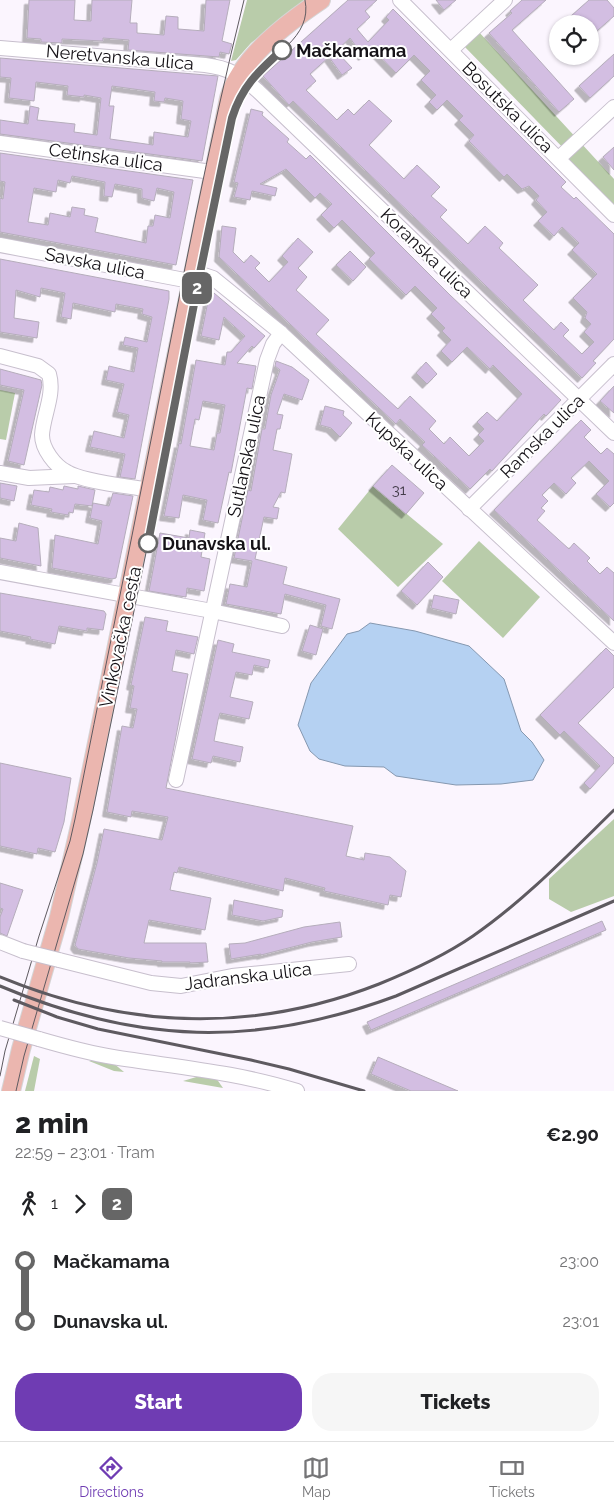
<!DOCTYPE html>
<meta charset="utf-8">
<style>
body{margin:0;font-family:Raleway,sans-serif;background:#f6f6f6;color:#202124;height:100vh;display:flex;flex-direction:column;font-size:19px;white-space:nowrap}
*{box-sizing:border-box;margin:0}
p{font-size:16px;color:#757577}
.icon{flex:none;width:28px;height:28px;fill:none;stroke:currentColor;stroke-width:2;stroke-linecap:round;stroke-linejoin:round}
.map{position:relative;height:1091px;overflow:hidden}
.panel{display:flex;flex-direction:column;background:#fff;flex:1}
.panel>*{flex:none}
.badge{padding:0 10px;border-radius:8px;font-size:18px;line-height:32px}
.controls{position:absolute;left:549px;top:15px;display:grid;gap:10px}
.controls a{display:grid;place-items:center;width:50px;height:50px;border-radius:50%;background:#fff;box-shadow:0 1px 4px #0004;font-size:25px}
.map>.badge{position:absolute;translate:-50% -50%;box-shadow:0 0 0 2px #fff}
.legs{display:flex;align-items:center;gap:8px;height:55px;padding:0 15px;font-size:16px}
.legs p{margin-inline-start:auto}
.headline{display:flex;align-items:center;justify-content:space-between;height:85px;padding:0 15px}
h1{font-size:28px;font-weight:800;line-height:38px}
.button{display:flex;gap:10px;margin-top:auto;padding:10px 15px}
.button a{flex:1;height:58px;border-radius:20px;background:#6f3cb3;color:#fff;font-size:20px;font-weight:800;line-height:58px;text-align:center}
.button a+a{background:#f6f6f6;color:#202124}
ul{padding:0 15px;list-style:none}
li{display:flex;align-items:center;gap:18px;height:60px;font-size:19px}
li i{display:grid;place-items:center;width:8px;height:100%;margin:0 6px;background:currentColor}
li i::after{content:'';width:12px;height:12px;margin:-6px;border:4px solid;border-radius:50%;background:#fff}
li p{margin-inline-start:auto}
li:first-child i{background:linear-gradient(#0000 50%,currentColor 0)}
li:last-child i{background:linear-gradient(currentColor 50%,#0000 0)}
.tab-bar{display:flex;justify-content:space-around;align-items:center;height:70px;border-top:1px solid #e0e0e0;background:#fff;font-size:14px;color:#757577}
.tab-bar a{display:grid;justify-items:center;gap:2px}
.tab-bar .selected{color:#6f3cb3}
.map>svg:first-child{display:block}
.green{fill:#b9ccaa}
.water{fill:#b5d1f2;stroke:#8598b0}
.building{fill:#d3bee2;stroke:#b5adbb;fill-rule:evenodd;filter:url(#shadow)}
.lines{fill:none;stroke-linecap:round;stroke-linejoin:round}
.minor-casing{stroke:#c7bfcd;stroke-width:16}
.major-casing{stroke:#d5d4d5;stroke-width:20}
.minor{stroke:#fff;stroke-width:14}
.major{stroke:#ebb6af;stroke-width:18}
.tram{stroke:#5e5a60;stroke-width:1}
.rail{stroke:#5e5a60;stroke-width:3}
.minor-bridge-casing{stroke:#c7bfcd;stroke-width:16;stroke-linecap:butt}
.minor-bridge{stroke:#fff;stroke-width:14}
.line-1-casing{stroke:#fff;stroke-width:11}
.line-1{stroke:#666;stroke-width:8}
.stop-1-dot{fill:#fff;stroke:#666;stroke-width:2.5}
.labels{text-anchor:middle;dominant-baseline:central;stroke-width:4;stroke-linejoin:round;paint-order:stroke}
.number-label{font-size:15px;fill:#443d4a}
.stop-label{font-size:18px;font-weight:bold;fill:#151217;stroke:#fff;text-anchor:start}
.street-label{font-size:18px;fill:#151217;stroke:#fff}
</style>
<div class="map">
<svg width="614" height="1091" viewBox="0 0 614 1091">
<defs>
<filter id="shadow"><feDropShadow dx="-4.5" dy="4.5" stdDeviation="0" flood-color="#0004"/></filter>
</defs>
<rect width="100%" height="100%" fill="#fbf5fe"/>
<g class="green">
<polygon points="247,0 306,0 251,43 236,60 231,61"/>
<polygon points="478,31 614,179 614,208 569,162 570,155 463,45"/>
<polygon points="0,390 15,393 6,440 0,439"/>
<polygon points="373,486 443,544 398,587 338,529"/>
<polygon points="479,541 540,597 503,638 442,581"/>
<polygon points="614,819 614,896 571,912 549,899 549,879"/>
<polygon points="34,1056 40,1059 34,1091 25,1091"/>
<polygon points="96,1060 112,1062 124,1072 114,1071 89,1061"/>
<polygon points="203,1075 216,1078 223,1088 183,1081"/>
</g>
<polygon class="water" points="370,623 415,631 469,646 504,679 521,731 532,742 544,760 533,780 501,784 456,785 396,776 384,767 345,766 319,759 310,751 298,725 311,683 347,634 359,631"/>
<g class="building">
<polygon points="29,0 75,0 74,20 91,21 92,0 132,0 130,23 137,23 137,33 164,35 166,16 178,17 178,29 204,31 206,0 230,0 222,41 232,44 229,54 220,52 219,57 128,50 129,40 103,38 103,41 62,39 62,43 41,42 41,39 27,38"/>
<path d="M348 0H377L365 11 370 17 357 29 368 42 389 20 386 17 393 9 566 182 561 187 574 199 576 197 614 234V339L593 361 596 363 582 378 293 101 289 105 263 76ZM350 38 363 56 372 48 396 73 414 55 430 71 421 80 436 95 429 102 437 110 447 100 463 116 459 120 474 135 469 141 504 177 507 174 522 189 529 186 539 196 536 200 547 212 538 221 554 236 562 227 579 243 572 250 597 274 573 298 587 312 585 318 591 324 584 332 594 342 582 354 563 336 569 330 561 322 554 330 523 300 538 285 499 248 503 243 485 226 468 244 440 217 447 210 431 196 440 187 417 165 404 179 369 145 392 121 369 100 354 115 348 109 337 120 306 90 316 81 310 74 329 57 342 75 352 68 336 51Z"/>
<polygon points="436,0 456,0 444,10"/>
<polygon points="522,0 546,0 512,30 574,99 559,112 489,33 512,13 510,11"/>
<polygon points="589,0 607,0 614,8 614,16 590,37 590,24 562,24"/>
<polygon points="614,54 614,76 590,98 579,86"/>
<path d="M0 58 218 76 202 161 0 134V120L28 124 30 106 39 108 37 120 75 124 74 132 97 135 101 98 84 95V97L67 95 68 86 36 82 34 101 9 98 11 78 0 77ZM112 86 155 92 154 101 164 102 165 98 183 101 181 119 191 121 188 137 154 132 153 145 110 139 114 106H109Z"/>
<polygon points="251,109 263,112 262,115 289,139 287,142 306,159 310,155 450,295 561,400 546,416 544,414 492,471 490,469 470,489 422,445 425,442 400,419 396,424 219,257 222,226 236,228 233,252 244,263 251,255 260,263 255,268 269,282 288,262 282,256 298,238 313,252 298,268 307,277 296,290 329,320 316,334 398,409 410,396 436,421 429,429 444,444 450,437 469,456 484,441 478,435 484,429 477,422 487,412 497,421 522,394 493,365 490,369 467,347 452,362 441,351 451,340 442,331 445,328 431,314 437,308 415,286 406,295 369,259 375,253 342,220 334,228 321,215 332,204 320,193 315,198 286,169 260,184 277,188 275,196 252,191 250,200 234,197 238,183 234,182"/>
<polygon points="614,147 614,170 603,157"/>
<path d="M0 153 193 180 176 265 0 232V198L3 199 5 182 0 181ZM72 176 105 182 104 196 112 197 115 184 142 189V198L154 201 157 188 174 192 170 218 155 215 153 226H148L146 243 95 232 98 218 84 215 85 209 72 207 70 217 50 213 48 225 28 222 34 188 56 192 58 180 70 183Z"/>
<polygon points="350,251 366,267 353,281 336,265"/>
<polygon points="0,259 169,291 169,299 135,479 120,477 125,454 90,447 94,431 124,438 129,415 117,412 124,384 106,380 109,366 134,372 138,348 123,345 125,337 147,342 152,317 142,314 143,309 116,304 115,312 73,303 71,319 61,317 65,293 41,288 40,297 16,290 14,318 39,322 37,338 0,332"/>
<path d="M214 293 265 336 254 348 252 346 237 363 256 366 252 389 247 388 231 473 229 472 218 523 203 520 207 500 183 495 179 518 164 516 179 443 181 444 196 360 225 365 227 352H231L245 336 224 317 219 340 201 336 209 296ZM203 401 225 405 220 433H217L214 450 190 446 195 419 199 420Z"/>
<polygon points="276,361 292,367 309,380 302,400 284,394 277,414 283,415 280,429 277,429 273,450 292,454 285,493 281,492 273,507 279,508 277,519 264,517 255,559 287,567 283,584 340,599 332,629 321,626 326,605 285,594 281,614 226,604 230,584 247,587 252,561 234,558 248,490 251,491 262,429 265,429 271,395 280,370 275,366"/>
<polygon points="426,362 437,374 427,384 416,373"/>
<polygon points="0,369 41,380 42,385 24,465 8,461 24,390 0,385"/>
<polygon points="614,386 614,413 600,401"/>
<polygon points="325,406 344,411 343,415 352,423 340,437 331,428 320,425"/>
<polygon points="581,420 591,430 584,437 601,454 607,448 614,454 614,503 610,507 596,494 609,481 589,461 571,478 576,483 566,494 554,483 542,495 548,501 541,508 545,511 537,520 569,549 574,543 590,558 587,561 600,574 607,567 614,573 614,621 494,510"/>
<polygon points="392,465 424,493 406,514 373,486"/>
<polygon points="0,483 17,486 14,501 0,498"/>
<polygon points="64,486 78,489 78,486 95,490 92,506 75,504 73,513 69,512 68,515 51,512 52,509 31,505 34,490 49,492 50,487 63,490"/>
<polygon points="113,493 133,496 116,578 112,579 52,568 55,535 98,544 102,521 90,518 93,503 109,506"/>
<polygon points="19,523 38,528 41,566 0,558 0,538 16,541"/>
<polygon points="190,530 205,533 201,557 210,559 204,591 187,588 186,597 149,591 160,533 189,538"/>
<polygon points="428,562 443,577 417,605 401,591"/>
<polygon points="0,593 104,611 106,614 103,630 87,628 87,631 59,626 55,644 30,639 31,637 0,631"/>
<polygon points="434,595 459,600 456,614 431,608"/>
<polygon points="145,617 168,621 166,631 198,637 194,654 176,650 172,671 188,674 166,788 353,826 346,856 364,860 365,853 390,857 406,871 401,897 390,895 388,905 324,891 325,888 285,878 283,891 179,867 177,873 174,872 170,890 211,898 205,930 149,920 144,943 206,943 208,962 190,963 190,962 162,962 162,961 129,958 78,949 75,945 97,863 104,829 162,840 168,817 132,811 131,817 107,812 122,726 133,728 137,709 130,708 134,686 131,685"/>
<polygon points="310,625 323,629 316,655 302,651"/>
<polygon points="218,640 234,644 232,652 270,660 268,668 254,665 252,675 236,672 230,697 253,702 249,719 220,713 218,720 214,741 243,747 240,762 213,756 211,763 192,759"/>
<polygon points="606,648 614,656 614,687 578,723 614,758 614,763 590,789 584,783 600,766 564,731 560,735 540,715"/>
<polygon points="0,763 71,778 64,822 55,852 38,848 37,854 0,846"/>
<polygon points="0,883 23,890 7,936 0,933 0,917 3,909 0,908"/>
<polygon points="234,900 283,910 282,917 263,921 232,915"/>
<polygon points="602,921 606,930 371,1030 367,1022"/>
<polygon points="340,922 342,937 312,942 261,955 261,954 231,959 229,944 245,943 304,927"/>
<polygon points="378,1057 458,1091 411,1091 371,1074"/>
</g>
<g class="lines">
<defs>
<g id="minor">
<polyline points="400,0 614,215"/>
<path d="M0 48 205 65C229 68 240 75 258 91L614 433"/>
<polyline points="451,50 505,0"/>
<polyline points="0,143 212,172"/>
<polyline points="559,158 614,107"/>
<polyline points="0,245 190,281"/>
<polyline points="192,271 213,278 281,333 614,643"/>
<path d="M0 356 38 366 49 374C55 395 43 415 42 435 42 449 55 466 67 472 83 482 129 486 149 490"/>
<polyline points="0,473 29,478 74,476"/>
<polyline points="469,509 614,364"/>
<polyline points="0,572 212,611 282,626"/>
<polyline points="176,780 267,360 273,344 281,333"/>
<polyline points="0,942 23,951"/>
<polyline points="59,960 151,983 181,986 232,976 349,964"/>
<path d="M39 1039C63 1046 88 1053 113 1057 175 1067 237 1072 297 1091"/>
</g>
<path id="major" d="M11 1091 21 1049 59 917 81 821 229 98C241 57 287 23 321 0"/>
</defs>
<use href="#minor" class="minor-casing"/>
<use href="#major" class="major-casing"/>
<use href="#minor" class="minor"/>
<use href="#major" class="major"/>
<g class="tram">
<path d="M0 1076 5 1051 39 936 70 841 75 819C100 693 126 567 151 440 180 293 208 145 244 0"/>
<path d="M16 1091 24 1056 83 854 93 810 148 543 200 273 232 118C237 104 242 91 251 80 270 55 313 38 305 0"/>
</g>
<g class="rail">
<path d="M0 977C126 1029 252 1034 379 984 411 971 444 956 473 936 525 900 569 854 614 810"/>
<path d="M0 986C137 1044 256 1048 396 996L614 901"/>
<polyline points="14,1000 57,1017 98,1029 251,1060 289,1069 364,1091"/>
</g>
<defs>
<g id="minor-bridge">
<polyline points="23,951 59,960"/>
<polyline points="0,1028 39,1039"/>
</g>
</defs>
<use href="#minor-bridge" class="minor-bridge-casing"/>
<use href="#minor-bridge" class="minor-bridge"/>
</g>
<g class="lines">
<defs>
<path id="line-1" d="M148 543 200 273 232 118C242 86 258 72 282 50"/>
</defs>
<use href="#line-1" class="line-1-casing"/>
<use href="#line-1" class="line-1"/>
</g>
<g class="stop-1-dot">
<circle cx="282" cy="50" r="9"/>
<circle cx="148" cy="543" r="9"/>
</g>
<g class="labels">
<g class="number-label">
<text x="399" y="490">31</text>
</g>
<g class="stop-label">
<text x="296" y="50">Mačkamama</text>
<text x="162" y="543">Dunavska ul.</text>
</g>
<g class="street-label">
<text transform="translate(120 57) rotate(5)">Neretvanska ulica</text>
<text transform="translate(508 107) rotate(45)">Bosutska ulica</text>
<text transform="translate(106 157) rotate(8)">Cetinska ulica</text>
<text transform="translate(427 253) rotate(44)">Koranska ulica</text>
<text transform="translate(95 263) rotate(11)">Savska ulica</text>
<text transform="translate(542 436) rotate(-45)">Ramska ulica</text>
<text transform="translate(407 451) rotate(43)">Kupska ulica</text>
<text transform="translate(246 456) rotate(-78)">Sutlanska ulica</text>
<text transform="translate(120 637) rotate(-78)">Vinkovačka cesta</text>
<text transform="translate(248 976) rotate(-7)">Jadranska ulica</text>
</g>
</g>
</svg>
<div class="controls">
<a><svg class="icon" aria-label="locate" viewBox="0 0 24 24"><circle cx="12" cy="12" r="6"/><path d="M12 2v4M12 18v4M2 12h4M18 12h4"/></svg></a>
</div>
<b class="badge" style="left:197px;top:288px;background:#666;color:#fff">2</b>
</div>
<section class="panel">
<div class="headline"><div><h1>2 min</h1><p>22:59 – 23:01 · Tram</p></div><b>€2.90</b></div>
<div class="legs"><svg class="icon" aria-label="walk" viewBox="0 0 24 24"><circle cx="13" cy="4" r="2"/><path d="M13 8l-2 6 4 7M11 14l-3 7M7 12l3-4h3l4 4"/></svg>1<svg class="icon" aria-label="forward" viewBox="0 0 24 24"><path d="M9 5l7 7-7 7"/></svg><b class="badge" style="background:#666;color:#fff">2</b></div>
<ul>
<li><i style="color:#666"></i><b>Mačkamama</b><p>23:00</p></li>
<li><i style="color:#666"></i><b>Dunavska ul.</b><p>23:01</p></li>
</ul>
<div class="button"><a>Start</a><a>Tickets</a></div>
</section>
<nav class="tab-bar">
<a class="selected"><svg class="icon" aria-label="directions" viewBox="0 0 24 24"><path d="M12 3l9 9-9 9-9-9zM9 14v-3h6M13 9l2 2-2 2"/></svg>Directions</a>
<a><svg class="icon" aria-label="map" viewBox="0 0 24 24"><path d="M3 6l6-2 6 2 6-2v14l-6 2-6-2-6 2zM9 4v14M15 6v14"/></svg>Map</a>
<a><svg class="icon" aria-label="tickets" viewBox="0 0 24 24"><path d="M3 7h18v10H3zM15 7v10"/></svg>Tickets</a>
</nav>
